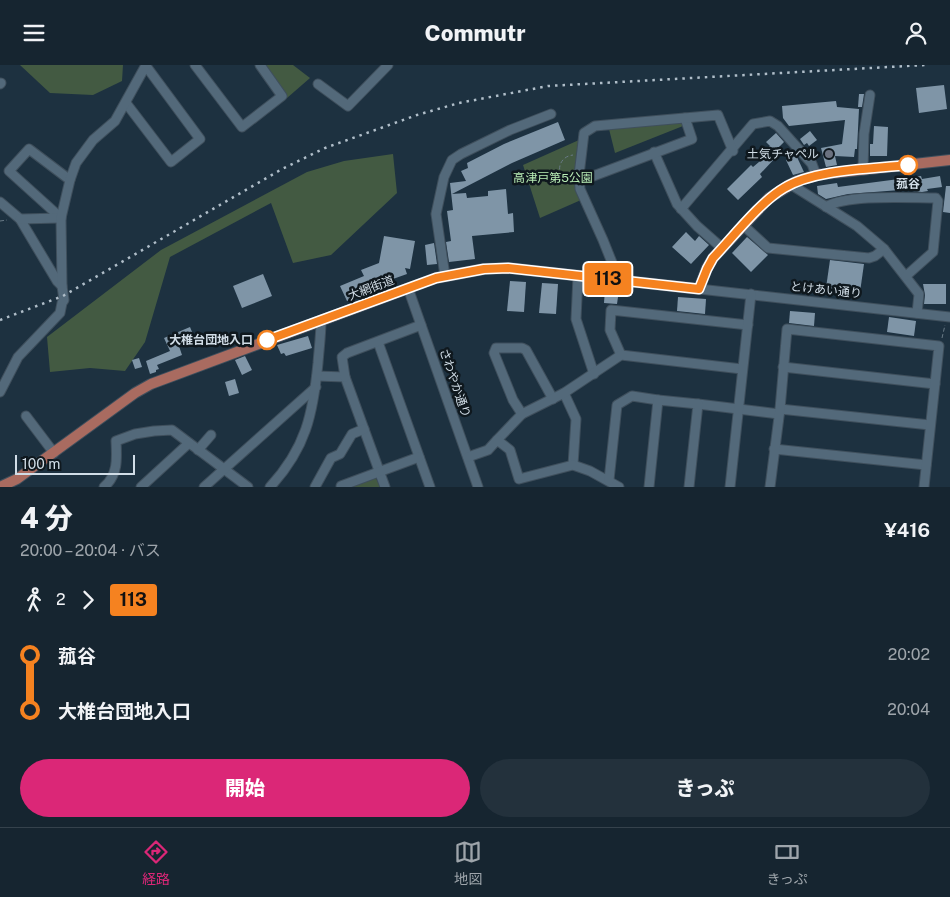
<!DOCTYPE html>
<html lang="ja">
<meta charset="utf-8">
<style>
body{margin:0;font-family:"Public Sans","Noto Sans JP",sans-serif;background:#23313c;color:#f1f3f6;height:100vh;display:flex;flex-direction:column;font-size:19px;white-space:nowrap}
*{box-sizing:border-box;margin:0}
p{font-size:16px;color:#9ea5ab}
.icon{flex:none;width:28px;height:28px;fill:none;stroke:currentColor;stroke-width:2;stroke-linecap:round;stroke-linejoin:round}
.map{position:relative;height:422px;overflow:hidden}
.drawer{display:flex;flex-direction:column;background:#162530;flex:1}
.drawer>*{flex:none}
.badge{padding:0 10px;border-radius:4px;font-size:18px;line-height:32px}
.scale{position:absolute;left:15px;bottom:12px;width:120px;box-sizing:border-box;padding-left:5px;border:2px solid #d1dde7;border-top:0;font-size:14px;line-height:18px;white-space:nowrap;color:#d1dde7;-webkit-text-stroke:4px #0f181e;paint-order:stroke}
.map>.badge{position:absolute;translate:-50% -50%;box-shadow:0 0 0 2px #fff}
.legs{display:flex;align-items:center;gap:8px;height:55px;padding:0 20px;font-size:16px}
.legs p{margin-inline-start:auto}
.summary{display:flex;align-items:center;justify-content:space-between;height:85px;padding:0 20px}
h1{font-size:28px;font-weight:800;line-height:38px}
.action{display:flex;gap:10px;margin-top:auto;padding:10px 20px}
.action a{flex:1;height:58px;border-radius:30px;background:#db2777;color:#fff;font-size:20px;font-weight:800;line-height:58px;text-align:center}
.action a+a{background:#23313c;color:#f1f3f6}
ul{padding:0 20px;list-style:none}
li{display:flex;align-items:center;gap:18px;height:55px;font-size:19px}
li i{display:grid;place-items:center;width:8px;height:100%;margin:0 6px;background:currentColor}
li i::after{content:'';width:12px;height:12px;margin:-6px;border:4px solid;border-radius:50%;background:#162530}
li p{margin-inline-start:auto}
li:first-child i{background:linear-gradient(#0000 50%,currentColor 0)}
li:last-child i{background:linear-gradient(currentColor 50%,#0000 0)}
header{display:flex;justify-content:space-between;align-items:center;height:65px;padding:0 20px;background:#162530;font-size:22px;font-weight:800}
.tabs{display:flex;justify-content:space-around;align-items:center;height:70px;border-top:1px solid #35424c;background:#162530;font-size:14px;color:#9ea5ab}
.tabs a{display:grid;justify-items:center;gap:2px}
.tabs .on{color:#db2777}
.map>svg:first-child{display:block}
.green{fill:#435a42}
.building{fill:#7f95a7}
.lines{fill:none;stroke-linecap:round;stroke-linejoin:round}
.minor-casing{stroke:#3f4f5c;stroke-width:11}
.major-casing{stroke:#3f4f5c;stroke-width:12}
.path{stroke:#697a86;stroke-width:1;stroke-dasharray:4 2.5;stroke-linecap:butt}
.minor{stroke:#53697a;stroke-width:9}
.major{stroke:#a96b60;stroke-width:10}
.rail{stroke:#b0bec9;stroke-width:2.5;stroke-dasharray:2.5 5;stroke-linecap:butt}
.line-1-casing{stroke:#fff;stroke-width:11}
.line-1{stroke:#f58220;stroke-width:8}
.worship-dot{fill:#6b7280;stroke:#0f181e;stroke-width:2}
.stop-1-dot{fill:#fff;stroke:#f58220;stroke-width:2.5}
.labels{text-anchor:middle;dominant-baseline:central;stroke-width:5;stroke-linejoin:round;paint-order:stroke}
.poi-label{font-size:12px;fill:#d1dde7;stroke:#0f181e;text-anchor:end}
.park-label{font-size:12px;fill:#b8ecb5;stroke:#0f181e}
.stop-label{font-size:12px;font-weight:bold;fill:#d1dde7;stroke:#0f181e}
.street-label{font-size:12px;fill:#d1dde7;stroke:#0f181e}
</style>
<header><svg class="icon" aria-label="menu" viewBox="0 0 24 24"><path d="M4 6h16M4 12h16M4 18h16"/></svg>Commutr<svg class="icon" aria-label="person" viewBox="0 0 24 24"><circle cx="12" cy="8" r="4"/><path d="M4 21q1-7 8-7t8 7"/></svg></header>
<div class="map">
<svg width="950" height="422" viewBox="0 0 950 422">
<rect width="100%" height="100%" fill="#1d3140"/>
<g class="green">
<polygon points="20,0 123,0 122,16 93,30 50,28"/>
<polygon points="262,0 293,0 310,13 287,33"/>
<polygon points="682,58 683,61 615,88 609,64"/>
<polygon points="579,75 577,122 581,135 540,153 523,100"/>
<polygon points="393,89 397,128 331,190 293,198 271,138 170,192 145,277 125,306 90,303 50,307 47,272 161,185 307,107 344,96"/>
<polygon points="375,411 380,422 345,422"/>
</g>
<g class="building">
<polygon points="944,20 947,44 919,48 916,23"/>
<polygon points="859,29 864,29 862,42 858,42"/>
<polygon points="836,36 837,42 859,44 857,84 855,84 854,92 835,91 837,100 826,102 821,83 842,79 845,55 789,61 783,53 782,41"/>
<polygon points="558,57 565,75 512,98 452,129 466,128 467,133 488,131 488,126 506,124 508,149 513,148 514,167 472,171 475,194 449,197 446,177 451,176 447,146 453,145 450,118 466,116 461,106 468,103 467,98 504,79"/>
<polygon points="874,61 888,62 887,91 870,91 870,79 873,79"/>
<polygon points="810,66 817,75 809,81 807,78 804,80 800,74"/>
<polygon points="776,68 784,77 774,87 778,90 760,109 762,112 738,135 727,124 751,100 753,102 766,91 763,88 770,81 766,77"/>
<polygon points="796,90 804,107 793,110 786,95"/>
<polygon points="921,111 922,114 940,111 942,122 927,124 928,126 922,127 912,126 912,112"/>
<polygon points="899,114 900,125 848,129 826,134 818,129 817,121 837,118 838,122"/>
<polygon points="946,121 950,121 950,148 943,147"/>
<polygon points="686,167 695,176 699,171 709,180 691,199 672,182"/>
<polygon points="384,171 415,176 410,204 405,203 407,209 376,220 378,225 373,227 372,225 347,236 340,221 364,211 361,205 379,198"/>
<polygon points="747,172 768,190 751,207 732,188"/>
<polygon points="434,178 437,199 427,200 425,180"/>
<polygon points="830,195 864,199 860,227 826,223"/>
<polygon points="263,209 272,231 242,243 233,221"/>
<polygon points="510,216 526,217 524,247 507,246"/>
<polygon points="542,218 558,219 556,249 539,248"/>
<polygon points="923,219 946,219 946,239 924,239 925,230"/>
<polygon points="605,224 619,225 617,239 604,238"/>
<polygon points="678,232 706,234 705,249 677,246"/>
<polygon points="790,246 815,248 814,261 789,258"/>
<polygon points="889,252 916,256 914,271 887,267"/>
<polygon points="190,262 195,274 179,281 182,290 157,300 159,304 156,305 156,307 150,309 146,296 170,286 164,273"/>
<polygon points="308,271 312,283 286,291 284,288 281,289 277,280"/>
<polygon points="245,291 252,305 242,310 235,295"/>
<polygon points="139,293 142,302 135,304 132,295"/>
<polygon points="235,314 239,328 229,331 225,317"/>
</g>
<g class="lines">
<defs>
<g id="minor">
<polyline points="195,0 242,62 282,31 260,0"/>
<polyline points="0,19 1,18"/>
<polyline points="318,19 348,41 388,0"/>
<polyline points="126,38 171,97 200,74 146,1"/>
<polyline points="654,87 677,139 697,161 722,183"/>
<polyline points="863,105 864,69 870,30"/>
<polyline points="580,116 692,74 685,53"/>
<polyline points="790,119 857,161 884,184 919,229 917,248"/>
<polyline points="0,137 20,154 57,216 62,221"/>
<path d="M826 142C847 129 909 133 936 133L938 136 933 187 906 211"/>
<polyline points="681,144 753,59 770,56 778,61 812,99 816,110"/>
<polyline points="61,153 9,106 29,84 70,115"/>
<polyline points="20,154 61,153"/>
<polyline points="743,160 768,183 869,193 875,191 884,184"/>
<polyline points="445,211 436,149 444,112 452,95 461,89 510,65 551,49"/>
<polyline points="578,211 576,254 594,309"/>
<polyline points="619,215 603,175 580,124 579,110 584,68 595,61 718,50 733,86"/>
<polyline points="408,223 478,422"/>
<polyline points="699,224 950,252"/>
<polyline points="378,277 430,422"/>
<polyline points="621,290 610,265 611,245 748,260"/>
<polyline points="783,302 935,319"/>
<polyline points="317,311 345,312 385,422"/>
<polyline points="345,312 342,292 347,288 421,260"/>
<polyline points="0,327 18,292 60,248 62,238 64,235 62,221 61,153 70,115 76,98 93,75 115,56 146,0"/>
<polyline points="564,328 576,354 573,400"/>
<polyline points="698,339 779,349"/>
<polyline points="780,344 930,360"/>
<polyline points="522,349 513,335 494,288 496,283 522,283 526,285 553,334"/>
<polyline points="26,351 54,388"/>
<polyline points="497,375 522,349 564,328 621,290 742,304"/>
<polyline points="774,384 926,400"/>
<polyline points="198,385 211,370"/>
<polyline points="468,392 488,385 497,375 510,385 519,414 573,400 590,406 619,422"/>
<polyline points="609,415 617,340 632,331 658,335"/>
<polyline points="341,421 419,392"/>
<path d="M104 422C118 410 117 394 116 376L135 369 154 366 172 365 248 422"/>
<polyline points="141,422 189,378"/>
<polyline points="204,422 316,322"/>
<path d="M270 422C306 383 313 349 318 298 319 284 321 270 321 255"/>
<polyline points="315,422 331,393 340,389 352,369 364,364"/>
<polyline points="649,422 658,335 698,339 689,422"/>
<polyline points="730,422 751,229"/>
<polyline points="770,422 780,344 787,264 939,281 924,422"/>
</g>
<polyline id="major" points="0,422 17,414 135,328 151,319 436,213 484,204 508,203 699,224 707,203 713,193 769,133 797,116 816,110 950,95"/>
</defs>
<use href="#minor" class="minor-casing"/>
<use href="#major" class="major-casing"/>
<g class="path">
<path d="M571 119C555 113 556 92 573 90"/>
<polyline points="0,156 7,155"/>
<polyline points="942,273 945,260"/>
</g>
<use href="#minor" class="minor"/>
<use href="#major" class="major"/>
<polyline class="rail" points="0,255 63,231 282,104 325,83 417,50 459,38 548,21 925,0"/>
</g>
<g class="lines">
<defs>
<path id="line-1" d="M267 275 436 213 484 204 508 203 699 224 707 204 713 193C733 172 760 137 784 123 815 104 872 104 908 100"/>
</defs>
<use href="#line-1" class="line-1-casing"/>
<use href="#line-1" class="line-1"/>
</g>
<circle class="worship-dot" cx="829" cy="89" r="5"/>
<g class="stop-1-dot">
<circle cx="908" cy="100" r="9"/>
<circle cx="267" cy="275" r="9"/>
</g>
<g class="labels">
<g class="poi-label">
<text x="819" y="89">土気チャペル</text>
</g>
<g class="park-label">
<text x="553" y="113">高津戸第5公園</text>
</g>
<g class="stop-label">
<text x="908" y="119">菰谷</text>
<text x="253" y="275" text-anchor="end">大椎台団地入口</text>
</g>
<g class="street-label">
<text transform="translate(371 223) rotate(-21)">大網街道</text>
<text transform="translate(826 225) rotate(6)">とけあい通り</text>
<text transform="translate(455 318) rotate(71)">さわやか通り</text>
</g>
</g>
</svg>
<div class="scale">100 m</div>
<b class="badge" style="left:608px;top:214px;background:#f58220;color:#111">113</b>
</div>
<section class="drawer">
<div class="summary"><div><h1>4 分</h1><p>20:00 – 20:04 · バス</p></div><b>¥416</b></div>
<div class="legs"><svg class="icon" aria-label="walk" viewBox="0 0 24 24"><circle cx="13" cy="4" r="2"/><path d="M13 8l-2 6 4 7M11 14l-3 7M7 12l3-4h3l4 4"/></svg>2<svg class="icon" aria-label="forward" viewBox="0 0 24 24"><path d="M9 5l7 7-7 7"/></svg><b class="badge" style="background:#f58220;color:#111">113</b></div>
<ul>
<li><i style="color:#f58220"></i><b>菰谷</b><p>20:02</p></li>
<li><i style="color:#f58220"></i><b>大椎台団地入口</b><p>20:04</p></li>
</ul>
<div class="action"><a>開始</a><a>きっぷ</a></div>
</section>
<nav class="tabs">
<a class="on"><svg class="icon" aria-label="directions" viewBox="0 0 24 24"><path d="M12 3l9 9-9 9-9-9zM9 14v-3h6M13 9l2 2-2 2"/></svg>経路</a>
<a><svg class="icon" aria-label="map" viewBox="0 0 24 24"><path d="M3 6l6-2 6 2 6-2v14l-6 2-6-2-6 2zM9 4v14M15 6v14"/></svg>地図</a>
<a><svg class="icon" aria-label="tickets" viewBox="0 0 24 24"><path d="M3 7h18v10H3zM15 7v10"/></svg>きっぷ</a>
</nav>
